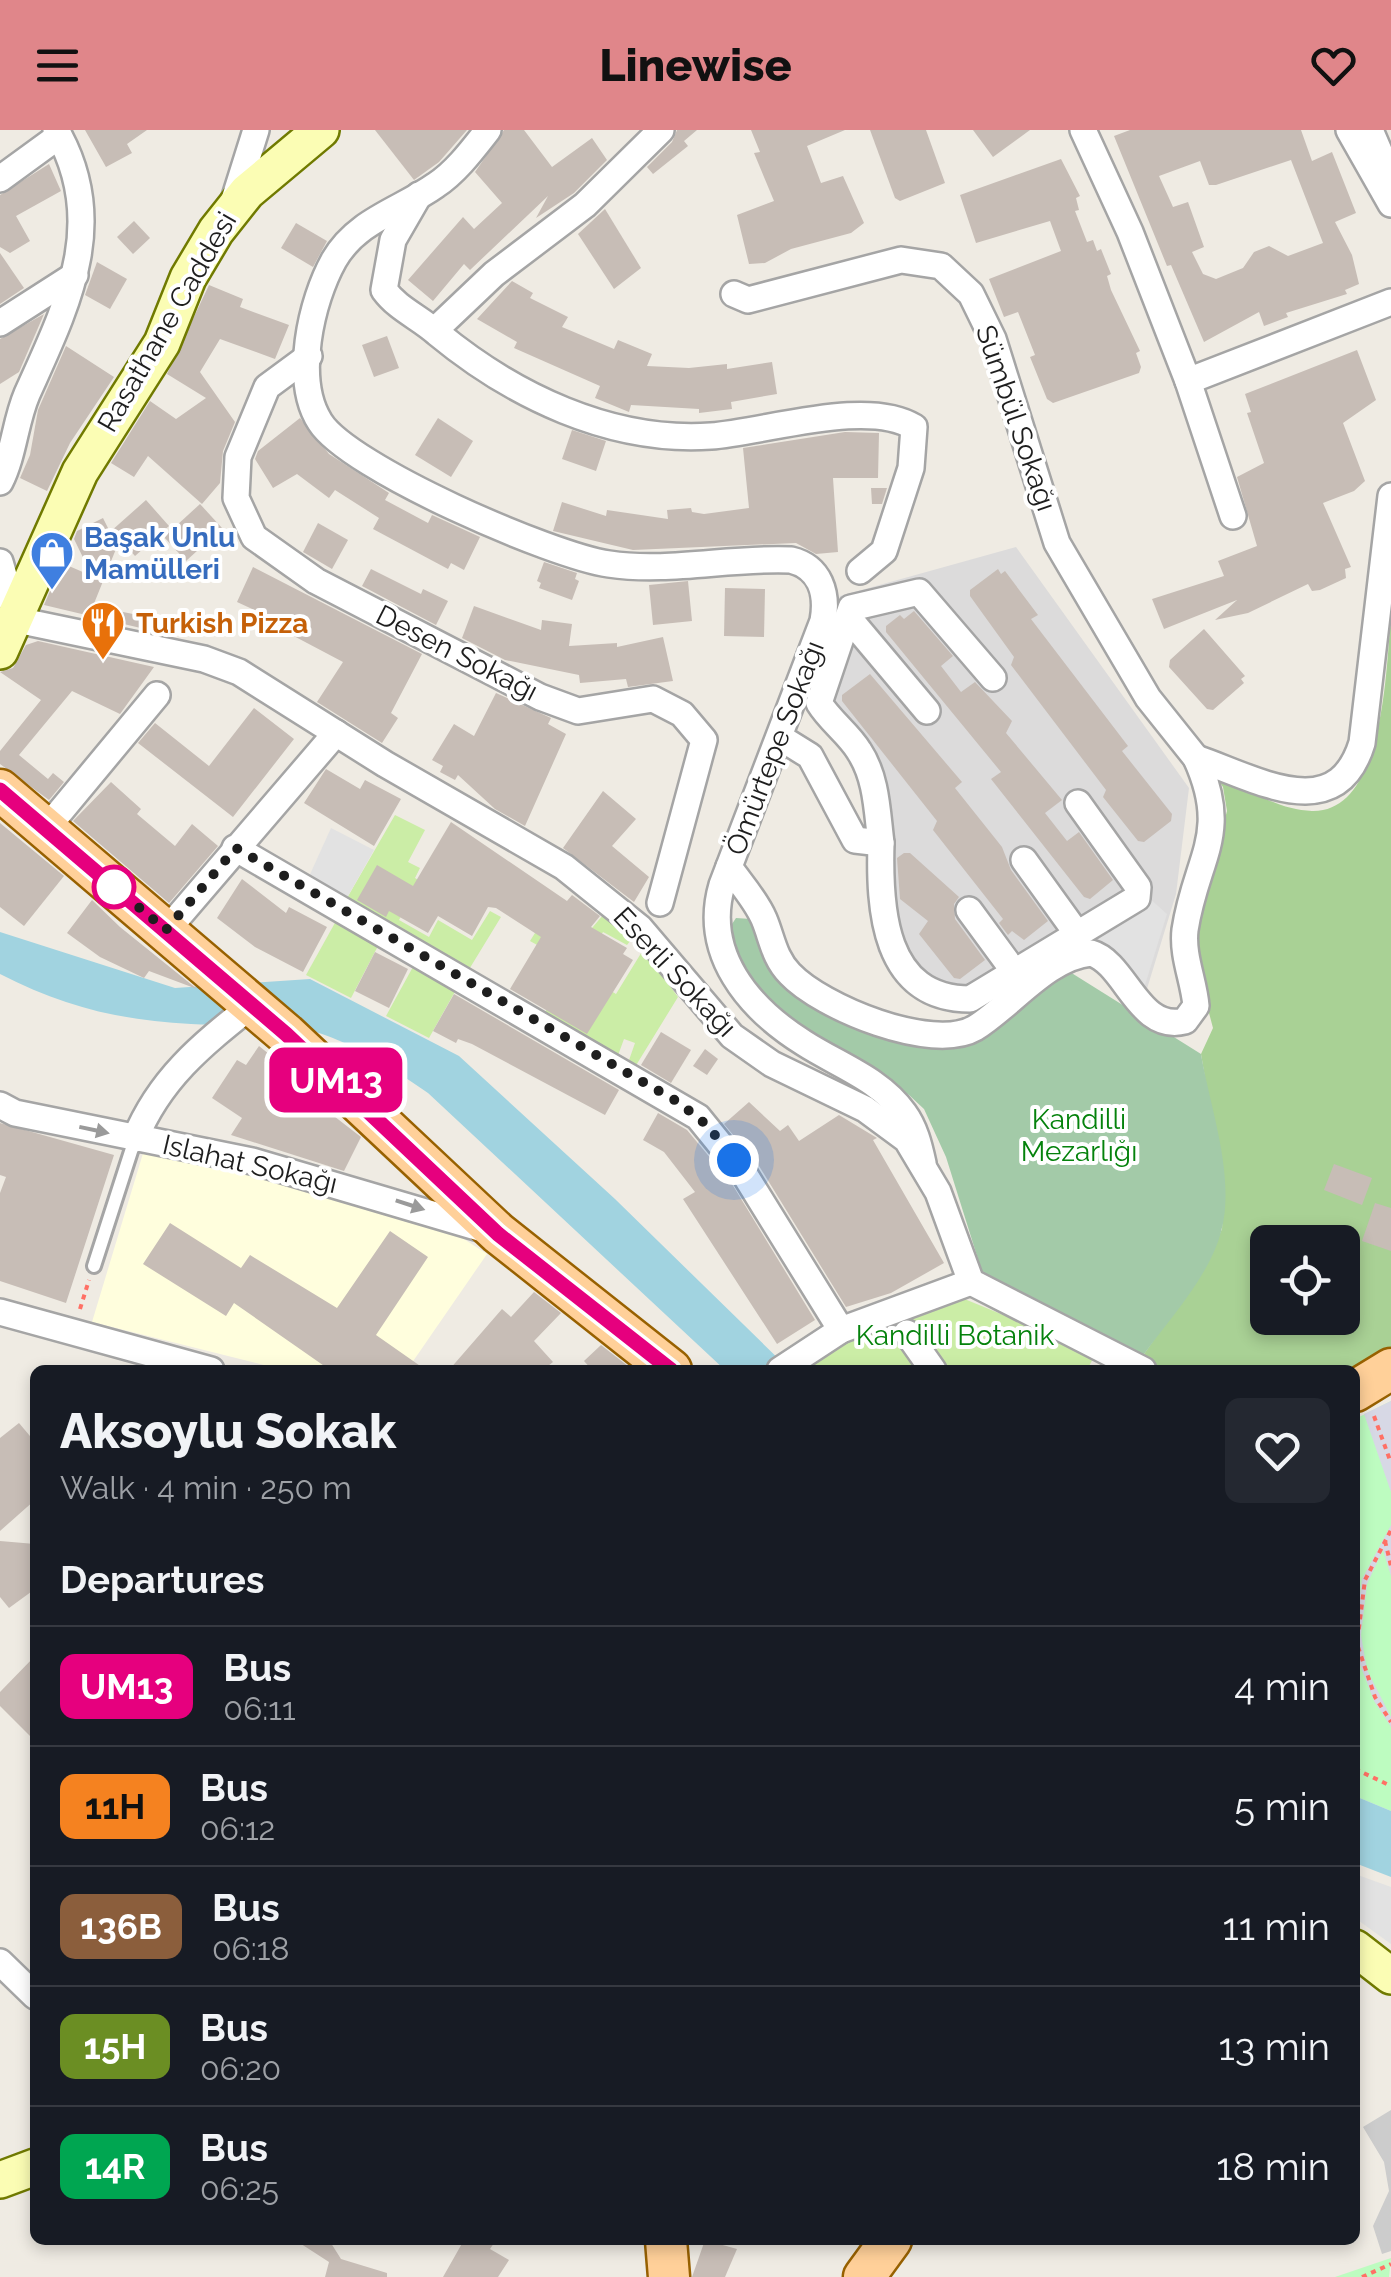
<!DOCTYPE html>
<meta charset="utf-8">
<style>
body{margin:0;font-family:Raleway,sans-serif;background:#242831;color:#f1f3f6;height:100vh;display:flex;flex-direction:column;font-size:38px;white-space:nowrap}
*{box-sizing:border-box;margin:0}
p{font-size:32px;color:#9ea1a6}
.icon{flex:none;width:55px;height:55px;fill:none;stroke:currentColor;stroke-width:2;stroke-linecap:round;stroke-linejoin:round}
.map{position:relative;flex:1;overflow:hidden}
.panel{position:absolute;left:30px;top:1235px;width:1330px;height:880px;display:flex;flex-direction:column;background:#171b24;border-radius:15px;box-shadow:0 5px 15px #0003}
.panel>*{flex:none}
.badge{padding:0 20px;border-radius:15px;font-size:35px;line-height:65px}
.controls{position:absolute;left:1250px;top:1095px;display:grid;gap:20px}
.controls a{display:grid;place-items:center;width:110px;height:110px;border-radius:15px;background:#171b24;box-shadow:0 5px 15px #0003;font-size:50px}
.you{position:absolute;width:50px;height:50px;margin:-25px;border:8px solid #fff;border-radius:50%;background:#1a73e8;box-shadow:0 0 0 15px #1a73e833}
.map>.badge{position:absolute;translate:-50% -50%;box-shadow:0 0 0 5px #fff}
h2{padding:0 30px;font-size:38px;line-height:90px}
.round{display:grid;place-items:center;flex:none;width:105px;height:105px;border-radius:15px;background:#242831}
.overview{display:flex;align-items:center;justify-content:space-between;height:170px;padding:0 30px}
h1{font-size:48px;font-weight:800;line-height:75px}
ul{padding:0;list-style:none}
li{display:flex;align-items:center;gap:30px;height:120px;padding:0 30px;border-top:2px solid #363941}
li div{flex:1}
li b{display:block;font-size:38px}
li em{font-style:normal}
li .badge{min-width:110px;font-weight:700;text-align:center}
header{display:flex;justify-content:space-between;align-items:center;height:130px;padding:0 30px;background:#e0868a;color:#111;font-size:45px;font-weight:800}
.map>svg:first-child{display:block}
.residential{fill:#dcdbdb}
.education{fill:#fffedd}
.religious{fill:#ccc}
.grass{fill:#cbeda6}
.forest{fill:#a9d195;fill-rule:evenodd}
.cemetery{fill:#a3caa8}
.park{fill:#bdfcc0}
.parking{fill:#e2e2e2}
.plaza{fill:#d7d8e5}
.water{fill:#a1d3e0}
.building{fill:#c7bdb6;fill-rule:evenodd}
.lines{fill:none;stroke-linecap:round;stroke-linejoin:round}
.lane-casing{stroke:#a5a5a5;stroke-width:18}
.street-casing{stroke:#a5a5a5;stroke-width:30}
.secondary-casing{stroke:#707a00;stroke-width:40}
.primary-casing{stroke:#986100;stroke-width:45}
.path{stroke:#ff7065;stroke-width:4;stroke-dasharray:5 5;stroke-linecap:butt}
.lane{stroke:#fff;stroke-width:12}
.street{stroke:#fff;stroke-width:25}
.secondary{stroke:#fbfdb4;stroke-width:35}
.primary{stroke:#ffd099;stroke-width:40}
.oneway{fill:#9a9a9a}
.line-casing{stroke:#fff;stroke-width:22}
.line{stroke:#e6007e;stroke-width:15}
.walk{stroke:#1e1e1e;stroke-width:10;stroke-dasharray:0 18}
.stop-dot{fill:#fff;stroke:#e6007e;stroke-width:5}
.labels{text-anchor:middle;dominant-baseline:central;stroke-width:8;stroke-linejoin:round;paint-order:stroke}
.street-label{font-size:28px;fill:#1e1e1e;stroke:#fff}
.shop-label{font-size:28px;font-weight:bold;fill:#366cbe;stroke:#fff;text-anchor:start}
.food-label{font-size:28px;font-weight:bold;fill:#c56008;stroke:#fff;text-anchor:start}
.park-label{font-size:28px;fill:#05820c;stroke:#fff}
</style>
<header><svg class="icon" aria-label="menu" viewBox="0 0 24 24"><path d="M4 6h16M4 12h16M4 18h16"/></svg>Linewise<svg class="icon" aria-label="heart" viewBox="0 0 24 24"><path d="M12 20l-8-8c-3-5 5-10 8-4 3-6 11-1 8 4z"/></svg></header>
<div class="map">
<svg width="1391" height="2147" viewBox="0 0 1391 2147">
<rect width="100%" height="100%" fill="#efebe3"/>
<polygon class="residential" points="1016,417 1189,658 1176,764 1146,862 1080,815 965,883 878,822 862,647 807,578 840,466"/>
<polygon class="education" points="144,1020 230,1033 433,1089 487,1124 407,1240 284,1240 92,1192"/>
<polygon class="religious" points="1391,1980 1391,2121 1382,2124 1373,2096 1389,2061 1384,2032 1363,1997"/>
<g class="grass">
<polygon points="395,685 425,700 408,732 420,738 415,748 420,751 399,790 429,807 438,790 472,810 490,781 501,787 465,846 343,775"/>
<polygon points="613,783 635,805 627,815 603,802 579,841 616,864 643,820 678,867 635,937 628,933 635,913 624,909 617,928 541,889 573,835 530,811 540,795 572,822 603,785 608,789"/>
<polygon points="336,791 379,814 351,868 306,845"/>
<polygon points="414,835 457,858 429,908 386,886"/>
<polygon points="962,1168 1096,1223 1087,1240 793,1240 828,1219"/>
</g>
<path class="forest" d="M1391 487V1220L1355 1240H1161L1142 1227 1206 1135 1222 1099 1224 1061 1201 924 1213 898 1191 815 1227 681 1223 657 1211 640C1242 656 1276 680 1312 681 1385 683 1386 535 1391 487ZM1268 1112H1342V1188H1268Z"/>
<path class="cemetery" d="M736 788 751 789 778 846 968 912 997 900 1062 837 1201 924C1210 978 1236 1047 1221 1102 1209 1147 1169 1189 1142 1227L983 1145 946 1027 924 979 909 965 823 916 774 874 738 835 730 797Z"/>
<g class="park">
<polygon points="1391,1271 1391,1681 1355,1666 1355,1289"/>
<polygon points="1391,2128 1389,2147 1335,2147"/>
</g>
<g class="parking">
<polygon points="331,698 374,720 343,775 307,751"/>
<polygon points="1147,766 1167,784 1145,855 1093,810"/>
<polygon points="1355,1744 1391,1757 1391,1814 1355,1788"/>
</g>
<g class="plaza">
<polygon points="1391,1271 1391,1362 1364,1284"/>
<polygon points="1391,1395 1391,1446 1383,1420 1367,1454 1361,1505 1367,1540 1391,1587 1391,1597 1374,1571 1359,1532 1355,1541 1355,1504 1362,1449"/>
</g>
<g class="water">
<path d="M0 802 175 858 310 849 459 926 615 1069 790 1240H725L428 963C386 934 336 901 283 895 253 892 222 896 191 894 119 890 64 877 0 844Z"/>
<polygon points="1355,1666 1391,1681 1391,1747 1355,1733"/>
</g>
<g class="building">
<polygon points="85,0 147,0 127,14 132,23 106,37"/>
<polygon points="375,0 467,0 439,32 414,50"/>
<polygon points="504,0 524,0 552,37 592,8 607,30 574,63 536,88 548,66 470,140 464,134 433,171 408,150 463,87 474,99 502,73 475,42"/>
<polygon points="677,0 697,0 684,11 688,16 653,44 647,37 672,12"/>
<polygon points="751,0 845,0 807,16 821,53 843,46 864,93 851,103 791,119 765,133 749,134 737,85 774,71 754,23 760,22"/>
<polygon points="870,0 926,0 945,53 900,71 895,68"/>
<polygon points="973,0 1030,0 993,27"/>
<path d="M1130 0H1301L1312 31 1332 22 1356 83 1335 92 1352 125 1359 154 1345 160 1347 164 1286 183 1288 187 1264 196 1259 182 1204 212 1171 135 1167 136 1114 6ZM1291 30 1323 113 1288 126 1269 116 1254 122 1243 138 1216 149 1203 144 1192 122 1204 117 1188 72 1173 77 1159 46 1200 31 1209 55H1216Z"/>
<polygon points="1061,29 1080,66 1076,68 1079,80 1075,81 1087,112 1093,110 1097,121 1101,119 1111,144 1107,146 1111,160 1140,221 1136,223 1141,237 1139,243 1053,273 1047,269 1030,227 1035,225 1018,182 1004,187 989,149 1061,121 1050,91 976,113 960,65"/>
<polygon points="49,34 61,61 16,86 30,111 10,123 0,117 0,65"/>
<polygon points="605,79 641,138 614,159 578,104"/>
<polygon points="134,91 150,108 133,124 117,107"/>
<polygon points="296,93 327,111 313,137 281,118"/>
<polygon points="0,123 24,158 0,174"/>
<polygon points="97,132 127,149 110,179 85,165"/>
<polygon points="512,151 533,163 530,168 568,187 562,197 614,219 618,210 652,224 647,236 689,238 727,234 727,239 772,232 777,264 731,272 732,279 699,283 699,279 631,275 629,282 595,268 600,256 514,218 517,212 477,189"/>
<polygon points="209,155 243,169 240,177 289,195 275,229 220,209 200,242 235,292 223,321 220,353 202,374 148,326 134,347 111,333 150,271 176,289 206,268 167,244"/>
<polygon points="44,184 19,242 0,254 0,209"/>
<polygon points="387,206 399,238 374,247 362,215"/>
<polygon points="66,216 114,247 70,313 47,361 20,348 30,325 38,280"/>
<polygon points="1357,220 1376,270 1343,293 1365,351 1354,361 1323,373 1351,437 1345,439 1346,448 1320,460 1312,461 1308,454 1248,483 1215,490 1237,470 1164,499 1152,469 1224,446 1218,431 1257,416 1237,347 1264,333 1247,283 1251,282 1245,264"/>
<polygon points="300,288 329,324 389,363 385,370 428,393 432,385 480,407 464,440 451,433 448,439 373,399 379,388 335,360 329,368 297,344 273,358 255,329 258,321"/>
<polygon points="438,288 473,311 451,347 415,325"/>
<polygon points="572,300 606,311 596,341 562,329"/>
<polygon points="845,302 879,303 878,348 833,348 838,422 816,424 796,413 633,420 553,401 562,372 606,386 607,380 668,389 667,380 691,378 692,382 704,384 749,378 743,318"/>
<polygon points="871,358 887,358 882,374 872,374"/>
<polygon points="146,370 169,396 135,426 120,409 93,476 173,492 170,505 44,475 62,433 92,446 74,409 77,401 103,388 110,402"/>
<polygon points="200,374 222,398 186,431 164,407"/>
<polygon points="318,393 348,410 332,439 303,422"/>
<polygon points="544,432 577,443 575,449 579,451 572,470 539,458 541,453 537,451"/>
<polygon points="253,437 422,524 391,583 398,588 382,613 317,572 343,532 271,494 274,489 237,472"/>
<polygon points="371,439 421,464 423,459 448,471 436,495 362,456"/>
<polygon points="998,439 1001,444 1005,441 1038,485 1031,489 1128,616 1122,621 1172,684 1171,691 1144,712 1138,711 1103,667 1106,660 1011,535 1014,527 970,466 970,460"/>
<polygon points="688,451 692,491 653,495 649,455"/>
<polygon points="725,458 765,459 764,507 724,506"/>
<polygon points="474,476 541,500 542,490 572,494 569,516 617,513 617,517 663,507 673,551 628,557 626,549 580,553 579,545 505,530 462,508"/>
<polygon points="914,481 953,526 941,536 961,562 975,552 1012,591 1006,603 1062,670 1045,683 1067,711 1079,702 1113,750 1090,769 1084,767 991,649 1001,642 886,502 886,496 900,485 904,489"/>
<polygon points="1204,499 1245,546 1241,549 1244,553 1213,580 1207,579 1169,537 1170,530"/>
<polygon points="38,511 154,537 120,584 72,561 19,625 48,649 53,643 64,652 49,670 0,634 0,621 41,570 0,542 13,538 26,515"/>
<polygon points="870,544 962,652 955,658 1002,717 1011,740 1048,791 1024,810 1012,801 1008,805 999,793 1003,789 933,700 937,691 842,571 842,565"/>
<polygon points="496,563 551,588 548,594 566,604 525,696 495,679 458,645 455,650 440,642 443,636 432,630 454,594 474,606"/>
<polygon points="254,578 294,609 233,687 138,613 155,593 209,636"/>
<polygon points="326,639 360,659 365,650 401,669 374,716 304,673"/>
<polygon points="111,652 141,679 137,684 175,716 192,694 218,716 169,773 73,691"/>
<polygon points="603,661 636,689 612,716 649,747 634,772 563,718"/>
<polygon points="451,692 567,771 572,765 600,786 591,797 627,818 623,824 633,830 587,904 510,859 541,807 496,778 488,777 472,806 438,786 428,803 389,781 386,787 357,770 377,735 413,756"/>
<polygon points="0,693 64,746 24,796 0,777"/>
<polygon points="904,723 910,723 959,767 954,774 955,789 985,830 960,849 954,848 919,804 928,791 900,769 897,728"/>
<polygon points="242,749 286,783 289,777 327,797 303,842 255,817 217,788"/>
<polygon points="92,770 120,797 197,859 149,841 144,848 100,827 67,803"/>
<polygon points="375,822 408,839 389,878 355,861"/>
<polygon points="454,864 619,960 605,985 472,914 458,909 456,913 433,901"/>
<polygon points="661,902 691,920 671,953 641,935"/>
<polygon points="259,916 274,928 270,934 302,952 330,983 361,1007 344,1041 231,1005 242,988 212,968 237,930 246,935"/>
<polygon points="705,919 718,929 707,945 693,936"/>
<polygon points="749,972 780,1001 788,995 799,1011 839,985 877,1008 873,1010 944,1133 891,1163 846,1177 759,1036 724,994"/>
<polygon points="658,983 687,1000 732,1054 815,1190 777,1214 683,1069 695,1062 664,1022 643,1010"/>
<polygon points="0,993 114,1025 66,1173 0,1151 0,1063 6,1047 0,1045"/>
<polygon points="1334,1034 1372,1048 1362,1075 1324,1060"/>
<polygon points="1375,1073 1391,1078 1391,1121 1362,1111"/>
<polygon points="170,1093 241,1138 250,1125 337,1178 390,1101 428,1127 376,1205 426,1240 330,1240 234,1173 226,1186 143,1134"/>
<polygon points="534,1162 561,1183 534,1211 553,1232 543,1240 449,1240 502,1179 511,1187"/>
<polygon points="601,1215 633,1240 592,1240 584,1231"/>
<polygon points="19,1293 35,1312 35,1370 0,1401 0,1308"/>
<polygon points="0,1411 35,1414 35,1459 9,1478 0,1467"/>
<polygon points="35,1526 35,1611 0,1576 0,1562"/>
<polygon points="295,2110 329,2110 341,2129 387,2143 387,2147 325,2147 329,2132"/>
<polygon points="464,2110 496,2110 490,2119 509,2130 498,2147 443,2147"/>
<polygon points="705,2110 737,2119 725,2147 692,2147"/>
</g>
<g class="lines">
<defs>
<polyline id="lane" points="94,1136 135,1009"/>
<g id="street">
<path d="M488 0C473 19 456 42 436 55 401 80 357 90 334 130 311 171 293 250 320 292 349 338 552 426 609 434 669 443 731 427 791 430 820 437 828 463 823 491L722 755C702 823 748 878 804 913 838 935 880 949 904 983 915 998 919 1015 923 1033"/>
<polyline points="1083,0 1130,102 1188,251"/>
<polyline points="1349,0 1391,74"/>
<polyline points="1370,0 1391,49"/>
<polyline points="0,49 59,6"/>
<path d="M419 65 393 110 384 160C398 179 419 187 437 203 512 265 610 313 711 306 766 302 867 268 914 297L911 338 884 421 860 441"/>
<polyline points="234,70 256,0"/>
<polyline points="734,164 748,170 901,130 941,136 971,164 993,209 1057,413 1148,568 1196,628"/>
<polyline points="0,193 75,145"/>
<polyline points="435,200 494,144 585,75 661,0"/>
<polyline points="309,226 267,257 238,327 236,368 254,407 316,451 540,567 578,581 653,569 682,584 704,610 660,773"/>
<path d="M0 352C14 324 15 292 27 264 66 177 110 93 56 0"/>
<polyline points="1233,386 1188,251 1391,172"/>
<polyline points="0,432 17,490 204,529 239,542 385,634 564,737 640,798 732,906 772,934 865,979 907,1010 938,1062 971,1152 1143,1240"/>
<polyline points="848,487 927,581"/>
<path d="M781 608 810 626 855 710 881 713C877 682 877 648 859 621 849 604 830 591 819 573L851 478 919 462 993 548"/>
<polyline points="45,700 157,565"/>
<path d="M881 713C879 778 883 869 970 869L1137 768 1138 757 1078 673"/>
<polyline points="235,718 698,987 745,1045 841,1200"/>
<polyline points="1024,730 1078,805"/>
<path d="M729 737C741 754 756 770 764 789 772 808 774 828 790 844 821 877 932 923 975 898 1011 876 1047 827 1091 823 1126 833 1138 903 1185 891L1196 876C1194 851 1182 826 1185 800 1196 727 1231 705 1196 628 1255 648 1336 698 1362 613L1391 366"/>
<polyline points="969,780 1016,844"/>
<polyline points="166,801 336,603"/>
<polyline points="0,975 15,983 252,1031 483,1099"/>
<path d="M135 1009C160 948 202 915 252 875"/>
<polyline points="0,1182 211,1240"/>
<polyline points="907,1203 933,1240"/>
<polyline points="780,1240 841,1200 971,1152"/>
<polyline points="0,1832 35,1866"/>
</g>
<g id="secondary">
<polyline points="0,521 80,342 162,213 188,148 216,101 247,62 321,0"/>
<polyline points="1355,1818 1391,1846"/>
<polyline points="0,2050 35,2037"/>
</g>
<g id="primary">
<polyline points="0,660 286,904 498,1103 671,1240"/>
<polyline points="1355,1261 1391,1239"/>
<polyline points="666,2110 669,2147"/>
<polyline points="864,2147 891,2110"/>
</g>
</defs>
<use href="#lane" class="lane-casing"/>
<use href="#street" class="street-casing"/>
<use href="#secondary" class="secondary-casing"/>
<use href="#primary" class="primary-casing"/>
<g class="path">
<polyline points="80,1179 89,1150"/>
<polyline points="1374,1286 1391,1333"/>
<polyline points="1385,1411 1391,1436"/>
<polyline points="1358,1517 1375,1567 1391,1592"/>
<polyline points="1355,1529 1365,1450 1391,1400"/>
<polyline points="1355,1639 1391,1656"/>
<polyline points="1362,2147 1391,2134"/>
</g>
<use href="#lane" class="lane"/>
<use href="#street" class="street"/>
<use href="#secondary" class="secondary"/>
<use href="#primary" class="primary"/>
</g>
<defs><path id="oneway-solid" d="M-6-.8H1V-3.2L6.5 0L1 3.2V.8H-6Z" transform="scale(2.5)"/></defs>
<g class="oneway">
<use href="#oneway-solid" transform="translate(94 1000) rotate(12)"/>
<use href="#oneway-solid" transform="translate(410 1075) rotate(18)"/>
</g>
<g class="lines">
<defs>
<polyline id="line" points="0,660 286,904 498,1104 671,1240"/>
</defs>
<use href="#line" class="line-casing"/>
<use href="#line" class="line"/>
<polyline class="walk" points="114,757 106,750 166,800 236,718 678,972 708,996 734,1030"/>
</g>
<defs>
<symbol id="shop-pin" viewBox="-11 -11 22 30"><path d="M0 17L-7.5 6A9.5 9.5 0 1 1 7.5 6Z" fill="#3f7fe0" stroke="#fff"/><path d="M-5-2.5h2.3a2.7 3.5 0 0 1 5.4 0H5L5.5 6h-11ZM-1.5-2.5h3a1.5 2.3 0 0 0-3 0Z" fill="#fff"/></symbol>
<symbol id="restaurant-pin" viewBox="-11 -11 22 30"><path d="M0 17L-7.5 6A9.5 9.5 0 1 1 7.5 6Z" fill="#e8710a" stroke="#fff"/><path d="M-5-6h1v4h1v-4h1v4h1v-4h1v5L-1.5 .5V6h-2V.5L-5-1ZM5-6V6H3V1.5H1.5Q1.5-4 5-6Z" fill="#fff"/></symbol>
</defs>
<g fill-rule="evenodd">
<use href="#shop-pin" x="27" y="398" width="50" height="68"/>
<use href="#restaurant-pin" x="78" y="468" width="50" height="68"/>
</g>
<circle class="stop-dot" cx="114" cy="757" r="20"/>
<g class="labels">
<g class="street-label">
<text transform="translate(167 192) rotate(-60)">Rasathane Caddesi</text>
<text transform="translate(1016 288) rotate(71)">Sümbül Sokağı</text>
<text transform="translate(457 523) rotate(27)">Desen Sokağı</text>
<text transform="translate(775 618) rotate(-69)">Ömürtepe Sokağı</text>
<text transform="translate(675 842) rotate(47)">Eserli Sokağı</text>
<text transform="translate(250 1034) rotate(13)">Islahat Sokağı</text>
</g>
<g class="shop-label">
<text x="84" y="407">Başak Unlu<tspan x="84" dy="32">Mamülleri</tspan></text>
</g>
<g class="food-label">
<text x="136" y="493">Turkish Pizza</text>
</g>
<g class="park-label">
<text x="1079" y="989">Kandilli<tspan x="1079" dy="32">Mezarlığı</tspan></text>
<text x="955" y="1205">Kandilli Botanik</text>
</g>
</g>
</svg>
<div class="controls">
<a><svg class="icon" aria-label="locate" viewBox="0 0 24 24"><circle cx="12" cy="12" r="6"/><path d="M12 2v4M12 18v4M2 12h4M18 12h4"/></svg></a>
</div>
<div class="you" style="left:734px;top:1030px"></div>
<b class="badge" style="left:336px;top:950px;background:#e6007e;color:#fff">UM13</b>
<section class="panel">
<div class="overview"><div><h1>Aksoylu Sokak</h1><p>Walk · 4 min · 250 m</p></div><a class="round"><svg class="icon" aria-label="heart" viewBox="0 0 24 24"><path d="M12 20l-8-8c-3-5 5-10 8-4 3-6 11-1 8 4z"/></svg></a></div>
<h2>Departures</h2>
<ul>
<li><span class="badge" style="background:#e6007e;color:#fff">UM13</span><div><b>Bus</b><p>06:11</p></div><em>4 min</em></li>
<li><span class="badge" style="background:#f58220;color:#111">11H</span><div><b>Bus</b><p>06:12</p></div><em>5 min</em></li>
<li><span class="badge" style="background:#8b5e3c;color:#fff">136B</span><div><b>Bus</b><p>06:18</p></div><em>11 min</em></li>
<li><span class="badge" style="background:#6b8e23;color:#fff">15H</span><div><b>Bus</b><p>06:20</p></div><em>13 min</em></li>
<li><span class="badge" style="background:#00a651;color:#fff">14R</span><div><b>Bus</b><p>06:25</p></div><em>18 min</em></li>
</ul>
</section>
</div>
